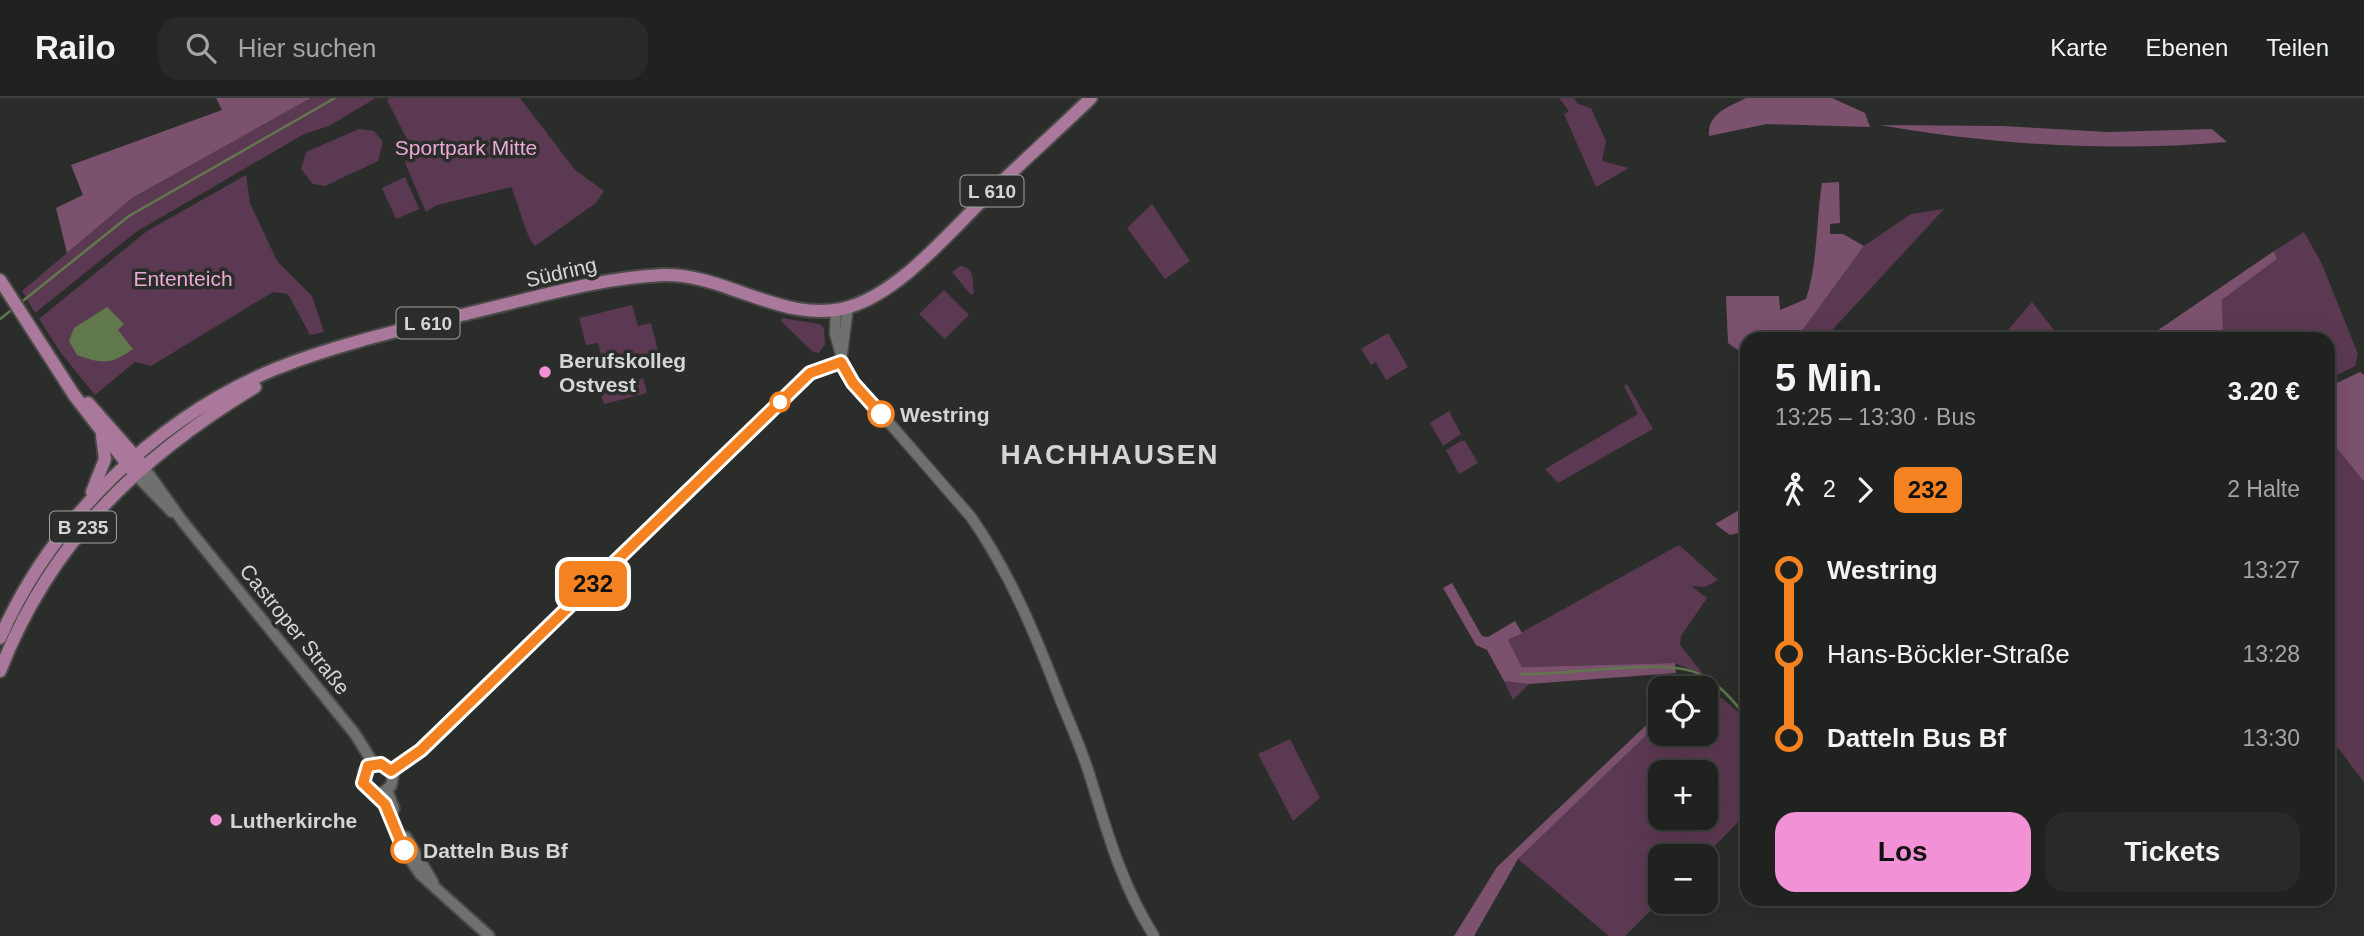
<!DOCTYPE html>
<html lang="de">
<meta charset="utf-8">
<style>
body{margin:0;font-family:Helvetica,sans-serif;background:#282a29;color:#f1f3f6;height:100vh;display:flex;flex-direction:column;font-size:26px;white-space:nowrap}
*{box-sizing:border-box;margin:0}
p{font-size:23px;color:#a2a4a5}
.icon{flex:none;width:38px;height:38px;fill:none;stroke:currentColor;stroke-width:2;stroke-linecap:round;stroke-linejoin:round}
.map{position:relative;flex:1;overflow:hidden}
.drawer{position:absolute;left:1740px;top:234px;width:595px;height:574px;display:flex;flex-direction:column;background:#202220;border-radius:21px;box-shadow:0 7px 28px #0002,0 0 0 2px #3d3f3e}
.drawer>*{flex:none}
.badge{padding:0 14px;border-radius:10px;font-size:24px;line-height:46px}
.tools{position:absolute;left:1648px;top:578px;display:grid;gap:14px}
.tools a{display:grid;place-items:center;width:70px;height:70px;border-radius:14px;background:#202220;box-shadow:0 7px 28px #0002,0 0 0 2px #3d3f3e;font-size:35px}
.map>.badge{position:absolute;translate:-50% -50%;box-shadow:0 0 0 4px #fff}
.legs{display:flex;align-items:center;gap:10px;height:77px;padding:0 35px;font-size:23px}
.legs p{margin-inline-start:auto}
.head{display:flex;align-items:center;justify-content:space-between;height:119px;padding:0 35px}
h1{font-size:38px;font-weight:800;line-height:52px}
.cta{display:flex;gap:14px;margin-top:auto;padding:14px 35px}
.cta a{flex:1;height:80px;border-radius:21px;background:#f291d6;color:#111;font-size:28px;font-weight:800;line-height:80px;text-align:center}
.cta a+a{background:#282a29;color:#f1f3f6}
ul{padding:0 35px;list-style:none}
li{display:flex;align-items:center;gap:24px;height:84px;font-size:26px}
li i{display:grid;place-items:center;width:10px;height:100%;margin:0 9px;background:currentColor}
li i::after{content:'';width:18px;height:18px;margin:-9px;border:5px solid;border-radius:50%;background:#202220}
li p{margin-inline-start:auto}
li:first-child i{background:linear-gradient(#0000 50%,currentColor 0)}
li:last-child i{background:linear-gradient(currentColor 50%,#0000 0)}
header{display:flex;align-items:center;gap:42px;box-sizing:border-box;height:98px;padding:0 35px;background:#202220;border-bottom:2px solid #3d3f3e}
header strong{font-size:33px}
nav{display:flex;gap:38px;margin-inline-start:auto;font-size:24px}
.search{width:490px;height:63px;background:#282a29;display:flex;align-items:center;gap:18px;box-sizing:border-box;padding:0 24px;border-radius:21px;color:#a2a4a5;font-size:26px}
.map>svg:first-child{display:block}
.green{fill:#5c3952;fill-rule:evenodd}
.forest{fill:#7b516e}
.water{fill:#60784c}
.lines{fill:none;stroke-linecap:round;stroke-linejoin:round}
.stream{stroke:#60784c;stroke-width:2.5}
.tertiary-casing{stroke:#4a4b48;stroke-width:13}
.secondary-casing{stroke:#4a4b48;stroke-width:14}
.primary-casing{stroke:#4a4b48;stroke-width:16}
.tertiary{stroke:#6f716e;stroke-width:10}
.secondary{stroke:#6f716e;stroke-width:10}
.primary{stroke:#a9789a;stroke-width:12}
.line-1-casing{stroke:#fff;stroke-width:16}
.line-1{stroke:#f58220;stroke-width:10}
.poi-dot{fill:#f291d6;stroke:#2b2d2a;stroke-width:2.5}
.stop-1-dot{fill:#fff;stroke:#f58220;stroke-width:3.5}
.labels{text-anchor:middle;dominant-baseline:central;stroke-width:7;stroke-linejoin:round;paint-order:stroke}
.shield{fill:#2b2d2a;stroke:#a1a3a1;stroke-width:2}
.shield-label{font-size:19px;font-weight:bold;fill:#d4d6d4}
.park-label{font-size:21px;fill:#eca8d7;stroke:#2b2d2a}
.street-label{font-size:21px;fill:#d4d6d4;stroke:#2b2d2a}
.poi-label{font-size:21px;font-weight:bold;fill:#d4d6d4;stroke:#2b2d2a;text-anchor:start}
.stop-label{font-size:21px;font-weight:bold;fill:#d4d6d4;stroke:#2b2d2a;text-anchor:start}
.district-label{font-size:28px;font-weight:bold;letter-spacing:2px;fill:#d4d6d4;stroke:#2b2d2a}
</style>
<header>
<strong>Railo</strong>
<div class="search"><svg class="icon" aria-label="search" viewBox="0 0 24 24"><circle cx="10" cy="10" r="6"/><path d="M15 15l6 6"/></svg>Hier suchen</div>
<nav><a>Karte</a><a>Ebenen</a><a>Teilen</a></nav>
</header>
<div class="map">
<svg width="2364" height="838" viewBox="0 0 2364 838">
<rect width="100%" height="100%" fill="#2b2d2a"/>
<g class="green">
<polygon points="311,0 376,0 329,28 304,36 136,134 35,215 22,193 132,100"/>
<path d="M390 0H520L575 72 604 93 596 105 535 148C526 140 518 103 511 89L437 107 426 114 405 65 412 51 387 2Z"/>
<polygon points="1559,0 1574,0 1578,6 1591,10 1606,43 1602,63 1629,70 1596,89 1564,16 1569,13"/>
<polygon points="359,31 374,33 383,44 378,63 325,88 313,86 301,71 306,54"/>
<polygon points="246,77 250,105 277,163 312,198 324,234 310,237 288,196 273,194 151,268 135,264 95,297 61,255 39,221 147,133"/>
<polygon points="405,79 419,111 396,121 382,90"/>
<polygon points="1152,106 1190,163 1165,181 1127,130"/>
<polygon points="1944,111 1824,241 1796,241 1864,148 1911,116"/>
<polygon points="2304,134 2321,164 2358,256 2355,268 2328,282 2328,242 2229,241 2223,231 2222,202 2277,161 2274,153"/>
<path d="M960 168C976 170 972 183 974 195L971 197 952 174Z"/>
<polygon points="944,192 969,217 945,241 919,216"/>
<polygon points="2032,204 2061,241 2000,241"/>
<polygon points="632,207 638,228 651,225 658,253 603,266 598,245 586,247 579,220"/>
<polygon points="782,220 820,226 824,230 825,246 819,255 813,254 781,223"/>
<polygon points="1388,235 1408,269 1386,282 1376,264 1371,267 1361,251"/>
<polygon points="643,280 647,295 604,306 601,296"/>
<polygon points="1627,286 1653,331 1558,385 1545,371 1638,316 1624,288"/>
<polygon points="1449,313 1461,336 1443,348 1430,325"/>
<polygon points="2328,339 2364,384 2364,684 2328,637"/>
<polygon points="1461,343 1465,343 1478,365 1459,376 1446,352"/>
<polygon points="1679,447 1718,482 1705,489 1691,488 1707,500 1681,538 1680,547 1703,576 1674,565 1522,569 1508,542"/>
<polygon points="1504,583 1529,586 1513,602"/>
<path d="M1706 593 1723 601 1746 621 1742 632 1746 636V716L1705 758H1661V802L1625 838H1609L1518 761 1661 623V635H1706ZM1661 674H1706V719H1661Z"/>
<polygon points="1290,641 1320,700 1293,723 1258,656"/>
</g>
<g class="forest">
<polygon points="216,0 311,0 132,100 67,155 56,110 83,97 71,67 222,12"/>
<path d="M1746 0H1832L1865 15 1870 29 1767 26 1709 38C1707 15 1729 9 1746 0Z"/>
<path d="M1880 27 2001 28 2109 34 2212 31 2227 44C2112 54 1993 47 1880 27Z"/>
<path d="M1839 84 1840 125 1830 126V136H1843L1864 148 1796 241 1746 242V258L1728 245 1726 198H1779L1780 212 1806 201C1818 165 1816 123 1822 85Z"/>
<polygon points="2274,153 2277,161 2222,202 2223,231 2229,241 2145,241"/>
<polygon points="2360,274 2364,277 2364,384 2328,339 2328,289"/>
<polygon points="1746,408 1746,433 1730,437 1715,426"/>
<polygon points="1452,485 1482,538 1488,539 1515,523 1522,535 1508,542 1522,569 1675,565 1676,575 1529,586 1504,583 1487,552 1476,547 1443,490"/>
<polygon points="1661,613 1661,623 1518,761 1474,838 1454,838 1497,769"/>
</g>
<path class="water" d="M107 209 124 226 118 232 133 251C111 267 102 266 77 257L69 243 74 230Z"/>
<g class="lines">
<g class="stream">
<polyline points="19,206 129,118 335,0"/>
<polyline points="0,221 14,210"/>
<path d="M1522 576C1567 578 1663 559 1699 576 1717 584 1734 603 1746 619"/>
</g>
<defs>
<g id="tertiary">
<path d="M836 211 835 236 846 275 971 419C1010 475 1036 538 1060 601 1070 625 1081 650 1089 675 1107 733 1121 786 1154 838"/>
<polyline points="842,256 848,209"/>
<polyline points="391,673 421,652 810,275 841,264"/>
</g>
<g id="secondary">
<polyline points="143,368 183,424 355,636 373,665"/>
<polyline points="135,376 172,414"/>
<polyline points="373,665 364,673 363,685 385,706 404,752 420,776 489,838"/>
<polyline points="373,665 385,667 393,678 391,688 383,694"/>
<polyline points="387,692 394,711"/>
<polyline points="406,739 433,784"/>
</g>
<g id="primary">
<polyline points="0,182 74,297 131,371"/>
<polyline points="88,305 141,365"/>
<polyline points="92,394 105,361 102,338"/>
<path d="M0 540C52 422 155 321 275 271 337 246 405 231 470 215 534 200 597 180 663 177 726 175 785 228 849 209 902 193 951 132 990 95 1023 63 1058 32 1091 0"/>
<path d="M0 573C50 444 139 359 255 289"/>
</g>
</defs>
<use href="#tertiary" class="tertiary-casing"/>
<use href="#secondary" class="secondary-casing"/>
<use href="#primary" class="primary-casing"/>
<use href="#tertiary" class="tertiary"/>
<use href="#secondary" class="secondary"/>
<use href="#primary" class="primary"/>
</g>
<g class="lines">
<defs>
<polyline id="line-1" points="404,752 385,706 363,685 368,668 381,666 391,673 421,652 810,275 841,264 853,285 881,316"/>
</defs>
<use href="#line-1" class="line-1-casing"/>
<use href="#line-1" class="line-1"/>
</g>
<g class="poi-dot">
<circle cx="545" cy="274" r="7"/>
<circle cx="216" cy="722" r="7"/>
</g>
<g class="stop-1-dot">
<circle cx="780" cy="304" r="9"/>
<circle cx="881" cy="316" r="12"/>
<circle cx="404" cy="752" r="12"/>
</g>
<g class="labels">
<g class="shield">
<rect x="960.5" y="77.5" width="63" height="31" rx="5"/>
<rect x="396.5" y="209.5" width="63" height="31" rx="5"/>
<rect x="50" y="413.5" width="66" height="31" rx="5"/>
</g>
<g class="shield-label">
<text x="992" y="93">L 610</text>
<text x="428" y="225">L 610</text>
<text x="83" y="429">B 235</text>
</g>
<g class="park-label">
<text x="466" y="49">Sportpark Mitte</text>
<text x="183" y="180">Ententeich</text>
</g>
<g class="street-label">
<text transform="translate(561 174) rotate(-13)">Südring</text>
<text transform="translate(295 531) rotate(51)">Castroper Straße</text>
</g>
<g class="poi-label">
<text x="559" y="262">Berufskolleg<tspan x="559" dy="24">Ostvest</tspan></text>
<text x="230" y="722">Lutherkirche</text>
</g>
<g class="stop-label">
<text x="900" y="316">Westring</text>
<text x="423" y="752">Datteln Bus Bf</text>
</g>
<g class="district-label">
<text x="1110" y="356">HACHHAUSEN</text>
</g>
</g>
</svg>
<div class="tools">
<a><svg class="icon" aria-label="locate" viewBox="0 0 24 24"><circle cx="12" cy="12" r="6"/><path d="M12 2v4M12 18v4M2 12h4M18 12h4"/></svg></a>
<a>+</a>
<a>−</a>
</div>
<b class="badge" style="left:593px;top:486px;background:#f58220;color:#111">232</b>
<section class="drawer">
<div class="head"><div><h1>5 Min.</h1><p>13:25 – 13:30 · Bus</p></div><b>3.20 €</b></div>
<div class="legs"><svg class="icon" aria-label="walk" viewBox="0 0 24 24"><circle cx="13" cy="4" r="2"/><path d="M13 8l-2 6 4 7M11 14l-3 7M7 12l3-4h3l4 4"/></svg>2<svg class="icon" aria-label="forward" viewBox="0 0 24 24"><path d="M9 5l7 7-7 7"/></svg><b class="badge" style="background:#f58220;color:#111">232</b><p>2 Halte</p></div>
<ul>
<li><i style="color:#f58220"></i><b>Westring</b><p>13:27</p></li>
<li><i style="color:#f58220"></i><span>Hans-Böckler-Straße</span><p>13:28</p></li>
<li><i style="color:#f58220"></i><b>Datteln Bus Bf</b><p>13:30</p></li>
</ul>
<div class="cta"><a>Los</a><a>Tickets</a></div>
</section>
</div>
